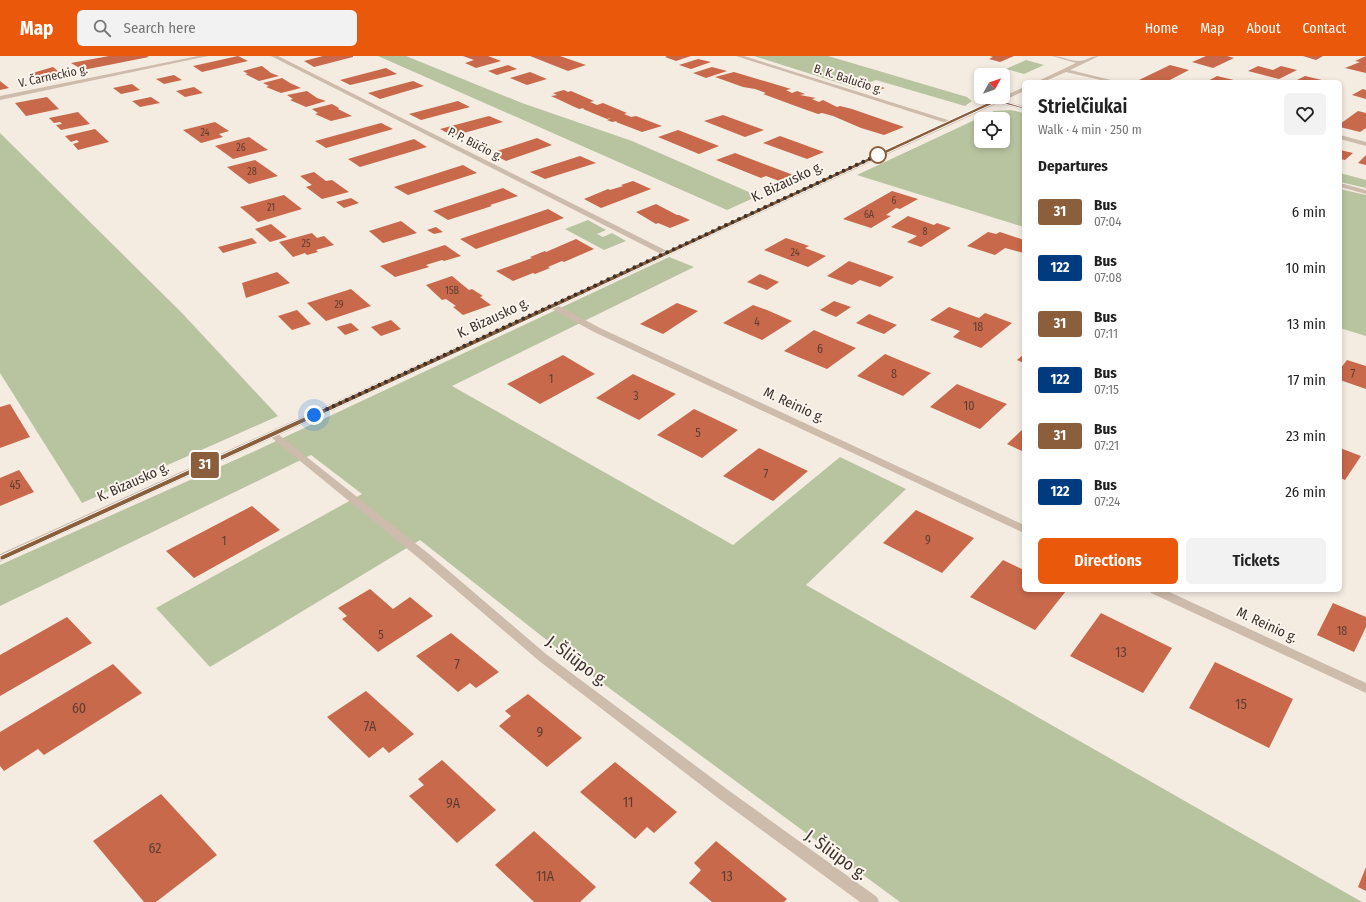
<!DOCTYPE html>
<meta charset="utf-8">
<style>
body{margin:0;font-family:"Fira Sans Condensed",sans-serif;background:#f2f2f2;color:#222;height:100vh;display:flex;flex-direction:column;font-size:15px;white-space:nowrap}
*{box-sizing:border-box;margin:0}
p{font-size:13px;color:#767676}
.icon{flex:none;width:22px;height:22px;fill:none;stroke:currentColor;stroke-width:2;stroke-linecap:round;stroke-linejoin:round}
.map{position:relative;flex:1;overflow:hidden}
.drawer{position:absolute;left:1022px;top:24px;width:320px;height:512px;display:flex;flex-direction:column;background:#fff;border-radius:6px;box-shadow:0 2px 6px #0003}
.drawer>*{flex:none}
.badge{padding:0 8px;border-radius:3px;font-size:14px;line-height:26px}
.needle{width:26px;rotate:50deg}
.buttons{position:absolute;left:974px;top:12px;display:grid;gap:8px}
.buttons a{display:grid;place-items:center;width:36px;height:36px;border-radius:6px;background:#fff;box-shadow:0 2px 6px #0003;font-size:20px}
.you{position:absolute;width:20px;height:20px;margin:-10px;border:3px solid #fff;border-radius:50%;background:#1a73e8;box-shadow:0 0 0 6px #1a73e833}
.map>.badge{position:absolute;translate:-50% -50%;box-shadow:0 0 0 2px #fff}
h2{padding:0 16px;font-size:15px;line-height:36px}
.round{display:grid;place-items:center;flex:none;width:42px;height:42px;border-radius:6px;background:#f2f2f2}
.head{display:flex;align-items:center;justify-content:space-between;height:68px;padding:0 16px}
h1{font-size:19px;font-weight:600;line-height:30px}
.primary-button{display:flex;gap:8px;margin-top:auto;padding:8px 16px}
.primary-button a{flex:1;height:46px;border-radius:6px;background:#ea580c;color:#fff;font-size:16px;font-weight:600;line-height:46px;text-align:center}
.primary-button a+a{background:#f2f2f2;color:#222}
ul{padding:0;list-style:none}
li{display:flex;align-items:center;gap:12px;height:56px;padding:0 16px}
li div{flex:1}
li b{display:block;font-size:15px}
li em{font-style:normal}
li .badge{min-width:44px;font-weight:700;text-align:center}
header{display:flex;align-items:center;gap:24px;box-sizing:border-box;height:56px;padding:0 20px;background:#ea580c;color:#fff}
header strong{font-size:19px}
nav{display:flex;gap:22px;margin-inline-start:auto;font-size:14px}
.search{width:280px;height:36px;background:#f2f2f2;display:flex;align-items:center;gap:10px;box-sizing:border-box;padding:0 14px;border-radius:6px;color:#767676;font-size:15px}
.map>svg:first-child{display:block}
.green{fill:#b8c4a0;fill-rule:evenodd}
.building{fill:#c8694b}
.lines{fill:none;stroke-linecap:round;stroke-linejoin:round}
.minor{fill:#cdbbac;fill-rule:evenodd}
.line{fill:#8b5e3c;stroke:#fff}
.walk{stroke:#3b302b;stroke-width:4;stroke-dasharray:0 7.2}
.stop-dot{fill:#fff;stroke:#8b5e3c;stroke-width:2}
.labels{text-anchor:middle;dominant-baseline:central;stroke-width:4;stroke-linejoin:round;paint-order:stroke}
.far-number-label{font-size:10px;fill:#5e3e33}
.far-street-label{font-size:12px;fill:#3b302b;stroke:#fbf5ee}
.number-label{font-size:12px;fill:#5e3e33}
.street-label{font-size:14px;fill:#3b302b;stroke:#fbf5ee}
.near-number-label{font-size:14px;fill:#5e3e33}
.near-street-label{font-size:17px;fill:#3b302b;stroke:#fbf5ee}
</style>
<header>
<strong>Map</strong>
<div class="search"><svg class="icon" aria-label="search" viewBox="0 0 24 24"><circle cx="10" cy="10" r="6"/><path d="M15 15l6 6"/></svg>Search here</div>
<nav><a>Home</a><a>Map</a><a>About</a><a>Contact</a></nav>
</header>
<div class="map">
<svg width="1366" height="846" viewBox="0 0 1366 846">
<rect width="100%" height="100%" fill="#f4ebe1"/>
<g class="green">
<polygon points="378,0 406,0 522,47 632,85 758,140 727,154"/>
<polygon points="754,0 828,0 967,41 972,45 965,50 876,24 855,32"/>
<polygon points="1026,4 1044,9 1024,18 1006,13"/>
<path d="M1011 54 1024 57V171L857 119 994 55ZM981 63H1003V85H981Z"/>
<polygon points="0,77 182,257 278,360 82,447 0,317"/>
<polygon points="1340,117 1366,124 1366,132 1340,126"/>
<polygon points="1340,133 1366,139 1366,280 1340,272"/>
<polygon points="588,164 606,174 597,178 603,181 612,177 626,185 604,194 565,173"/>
<polygon points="669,201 694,211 452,330 733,489 840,401 906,433 806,529 1362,846 900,846 586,615 420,484 210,611 156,552 362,438 311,399 0,550 0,509 255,395"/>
</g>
<g class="building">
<polygon points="109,0 147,0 149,1 83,14 71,7"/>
<polygon points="238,0 248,5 202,16 193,10"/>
<polygon points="323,0 353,0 353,1 314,11 304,5"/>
<polygon points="463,0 488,0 501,5 476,12 465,7 474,4"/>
<polygon points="530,0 560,0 586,9 568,15"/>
<polygon points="667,0 691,0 676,5 665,1"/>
<polygon points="1014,0 1000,6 989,3 993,1 990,0"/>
<polygon points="1206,0 1227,0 1234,2 1213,12 1192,6"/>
<polygon points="1303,0 1323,0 1316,4"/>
<polygon points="1366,0 1366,17 1345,12 1360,6 1355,5"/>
<polygon points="698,3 711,6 691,13 679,9"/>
<polygon points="508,9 517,13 497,19 488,15"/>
<polygon points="1170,9 1189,14 1166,26 1145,26 1139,24"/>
<polygon points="262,10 271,17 279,20 259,25 245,18 248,18 243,15"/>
<polygon points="1258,10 1273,14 1281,10 1297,14 1279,23 1248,15"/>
<polygon points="53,11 64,20 47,23 45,22 37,23 29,18"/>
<polygon points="712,11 727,15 706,22 693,17"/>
<polygon points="386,12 397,18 350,29 340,24"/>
<polygon points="530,16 547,23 527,29 510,22"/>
<polygon points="734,16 791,33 786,34 792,37 797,35 805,38 800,39 816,42 812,43 819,46 823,44 837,51 840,50 852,53 904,71 884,79 861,72 833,60 822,57 818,58 801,52 763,38 766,37 755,33 743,31 715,21"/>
<polygon points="174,19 182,24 164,28 156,23"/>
<polygon points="1217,20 1238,25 1238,26 1206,26"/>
<polygon points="1305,20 1326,25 1326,26 1295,25"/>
<polygon points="282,22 290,27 301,32 281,37 266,31 269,30 263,27"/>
<polygon points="0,25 9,32 0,34"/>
<polygon points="413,25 424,30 380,43 368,37"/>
<polygon points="132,28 140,34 121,38 113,32"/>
<polygon points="875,29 885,32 879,34 869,31"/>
<polygon points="194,31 203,37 185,41 176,35"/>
<polygon points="1363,33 1366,34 1366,43 1352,39"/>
<polygon points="564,34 568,36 571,35 594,45 590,46 597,49 603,47 627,57 624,58 631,61 636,60 662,70 642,76 616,66 617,65 612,66 607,64 611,62 607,63 583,53 584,52 579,53 551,40 557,39 553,37"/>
<polygon points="307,35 317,42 326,45 306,51 290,44 293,43 287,39"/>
<polygon points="47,41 59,53 26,60 15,47"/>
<polygon points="151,41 160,47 140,51 132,45"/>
<polygon points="458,45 470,51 421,64 409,58"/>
<polygon points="332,48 339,52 338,53 352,60 331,65 315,58 318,57 312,53"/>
<polygon points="1358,55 1366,57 1366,72 1360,76 1340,71 1340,68"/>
<polygon points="78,56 90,68 61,74 56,69 62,68 60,66 54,67 49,62"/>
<polygon points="723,59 764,74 745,81 704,65"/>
<polygon points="489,60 503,66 453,80 440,73"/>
<polygon points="215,66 229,75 219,78 223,81 201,87 183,74"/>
<polygon points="381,67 393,73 326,92 315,85"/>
<polygon points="95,73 109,86 78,94 73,88 79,86 77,84 71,86 65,80"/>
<polygon points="678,74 719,90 699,98 658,81"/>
<polygon points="780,80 824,96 807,103 763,87"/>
<polygon points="249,81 268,94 233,103 215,90"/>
<polygon points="537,82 552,89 506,105 491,97"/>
<polygon points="414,83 427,91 360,111 348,103"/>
<polygon points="1340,94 1353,97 1345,104 1340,103"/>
<polygon points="735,97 796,120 782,126 766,120 761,122 716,104"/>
<polygon points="1366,99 1366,109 1358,107"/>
<polygon points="580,100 596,107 545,123 530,116"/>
<polygon points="255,104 278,120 249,128 227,111"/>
<polygon points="463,109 477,117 408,139 394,131"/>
<polygon points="314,116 326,125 332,124 349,136 322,143 306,131 312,129 300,120"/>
<polygon points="633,125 651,133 601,152 584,143 608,133 610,134 623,130 621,129"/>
<polygon points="503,132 518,140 490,149 492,150 448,164 433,155"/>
<polygon points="892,135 918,143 900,153 896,152 886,159 891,160 871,172 843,163"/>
<polygon points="284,139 302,153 258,166 240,151"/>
<polygon points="351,142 359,147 344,152 336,146"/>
<polygon points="656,148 677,159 679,159 690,164 670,172 658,167 656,168 636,156"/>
<polygon points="548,153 564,162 476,193 460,183"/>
<polygon points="908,160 934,169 937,167 951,172 921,191 907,186 917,180 891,171"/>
<polygon points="401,165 417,177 383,187 369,175"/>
<polygon points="271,168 287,181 270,186 255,173"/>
<polygon points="436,171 443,176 434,178 427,174"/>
<polygon points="988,176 996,178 1000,176 1024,184 1024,197 1005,192 995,199 967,190"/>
<polygon points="312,177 317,182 324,180 334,189 316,194 318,196 307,199 305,197 293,201 279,186"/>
<polygon points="252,182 257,187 223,197 218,191"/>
<polygon points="786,182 809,190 805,192 826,200 808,211 764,194"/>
<polygon points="576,183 594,193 564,206 562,205 548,211 550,212 535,218 533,217 513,225 496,215 532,202 530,201 545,195 546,196"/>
<polygon points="445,189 461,200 444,205 442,204 426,209 429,211 395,221 380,210"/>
<polygon points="849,205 894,221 880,231 860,224 852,229 827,220"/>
<polygon points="277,216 290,227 246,242 242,227"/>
<polygon points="760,218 779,226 767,234 747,226"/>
<polygon points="452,220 469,234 472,233 483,240 480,241 491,249 463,259 453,251 456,250 446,243 442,244 426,229"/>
<polygon points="351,233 371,250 326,265 307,247"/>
<polygon points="834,245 851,251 836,261 820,254"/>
<polygon points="677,247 698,255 663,278 640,268"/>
<polygon points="753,249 767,254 792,265 762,284 723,267"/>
<polygon points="949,251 979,262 985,257 1012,267 981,292 953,281 960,275 930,264"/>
<polygon points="297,254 311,268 292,274 278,260"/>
<polygon points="869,258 897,269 884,278 856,267"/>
<polygon points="391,264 401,273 381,280 371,271"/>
<polygon points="351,267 359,274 345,279 337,271"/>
<polygon points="814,274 830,281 856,292 827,313 784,295"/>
<polygon points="885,298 904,306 931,317 903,340 857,320"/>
<polygon points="1024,298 1024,307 1017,304"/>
<polygon points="563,299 595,318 540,348 507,328"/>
<polygon points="1347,304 1366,310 1366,333 1340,324 1340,313"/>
<polygon points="633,318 650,326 676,338 639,364 596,342"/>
<polygon points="957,328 979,337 1007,348 980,373 930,351"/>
<polygon points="10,348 30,381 0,392 0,351"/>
<polygon points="694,353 713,362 738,374 702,402 657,379"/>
<polygon points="1024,372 1024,396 1007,388"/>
<polygon points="759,392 808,415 773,445 723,420"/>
<polygon points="1340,392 1361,400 1345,424 1340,422"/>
<polygon points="19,414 34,436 0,450 0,422"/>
<polygon points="252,450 280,474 194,522 166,495"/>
<polygon points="916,454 974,482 942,517 883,487"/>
<polygon points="1003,504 1024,514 1024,534 1066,535 1035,574 970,541"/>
<polygon points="370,533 393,553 410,541 433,560 378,596 342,563 347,560 338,552"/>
<polygon points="1333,547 1366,561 1366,571 1354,596 1317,579"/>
<polygon points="1101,557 1172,592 1143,637 1070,600"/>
<polygon points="67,561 92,587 0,640 0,599"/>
<polygon points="451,577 499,616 476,632 470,627 458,636 416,600"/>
<polygon points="1215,606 1293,643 1269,692 1189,652"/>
<polygon points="113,608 142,637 44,699 38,693 4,715 0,710 0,676"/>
<polygon points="366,635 414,678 389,697 383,691 369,702 327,661"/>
<polygon points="528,638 582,682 547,711 499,670 511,660 505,655"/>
<polygon points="442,704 496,754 457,787 409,740 424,729 418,723"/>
<polygon points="615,706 677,756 654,777 647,771 635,783 580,736"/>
<polygon points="161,738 217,799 156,846 144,846 93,785"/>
<polygon points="534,775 596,831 580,846 534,846 495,809"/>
<polygon points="716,785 787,843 784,846 712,846 689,827 701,814 694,807"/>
<polygon points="1366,811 1366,835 1358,831"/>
</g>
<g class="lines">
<g class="minor">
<polygon points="198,0 208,0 0,44 0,40"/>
<polygon points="271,0 278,0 667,195 946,67 736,0 744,0 951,65 1024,31 1024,35 1003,45 1024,50 1024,54 998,47 559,250 600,272 1024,469 1024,477 594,276 552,253 279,379 429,498 546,598 728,734 877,841 879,846 860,846 718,742 538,604 421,504 272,382 0,506 0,498 661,198"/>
<path d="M1052 0C1062 0 1070 5 1079 5 1085 5 1091 0 1099 0L1070 14 1119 26H1109L1066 16 1043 26H1036L1076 7Z"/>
<polygon points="1340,79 1366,86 1366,90 1340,83"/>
<polygon points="1340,127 1366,134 1366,138 1340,131"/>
<polygon points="1149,534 1165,534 1366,627 1366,637 1151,537"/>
</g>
</g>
<polygon class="line" points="996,43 1026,52 1024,53 997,46 478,287 3,504 0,504 0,500 473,284"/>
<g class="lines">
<polyline class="walk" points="314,359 878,99"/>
</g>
<circle class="stop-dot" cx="878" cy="99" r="8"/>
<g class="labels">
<g class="far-number-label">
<text x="205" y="77">24</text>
<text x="241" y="92">26</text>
<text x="252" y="116">28</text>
<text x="894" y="145">6</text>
<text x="271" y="152">21</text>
<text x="869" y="159">6A</text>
<text x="925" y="176">8</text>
<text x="306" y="188">25</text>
<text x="795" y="197">24</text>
<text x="452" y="235">15B</text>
<text x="339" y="249">29</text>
</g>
<g class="far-street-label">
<text transform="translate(53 20) rotate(-12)">V. Čarneckio g.</text>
<text transform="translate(848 23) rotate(18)">B. K. Balučio g.</text>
<text transform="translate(475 88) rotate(27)">P. P. Būčio g.</text>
</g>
<g class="number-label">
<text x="757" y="266">4</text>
<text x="978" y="271">18</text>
<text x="820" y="293">6</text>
<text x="894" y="318">8</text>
<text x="1353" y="318">7</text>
<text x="551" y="323">1</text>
<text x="636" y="340">3</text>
<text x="969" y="350">10</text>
<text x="698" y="377">5</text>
<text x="766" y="418">7</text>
<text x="15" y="429">45</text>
<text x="928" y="484">9</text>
<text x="224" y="485">1</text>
<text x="1342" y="575">18</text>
<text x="381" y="579">5</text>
</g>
<g class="street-label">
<text transform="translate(787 126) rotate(-25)">K. Bizausko g.</text>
<text transform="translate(493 262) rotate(-25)">K. Bizausko g.</text>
<text transform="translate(794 349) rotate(25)">M. Reinio g.</text>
<text transform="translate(133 426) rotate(-24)">K. Bizausko g.</text>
<text transform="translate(1267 569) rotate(25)">M. Reinio g.</text>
</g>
<g class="near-number-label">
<text x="1121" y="596">13</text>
<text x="457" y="608">7</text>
<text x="1241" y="648">15</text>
<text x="79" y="652">60</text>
<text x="370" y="670">7A</text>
<text x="540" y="676">9</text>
<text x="628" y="746">11</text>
<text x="453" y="747">9A</text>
<text x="155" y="792">62</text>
<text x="545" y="820">11A</text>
<text x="727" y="820">13</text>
</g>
<g class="near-street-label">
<text transform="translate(577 605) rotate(37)">J. Šliūpo g.</text>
<text transform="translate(836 799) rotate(36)">J. Šliūpo g.</text>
</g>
</g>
</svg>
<div class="buttons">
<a><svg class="needle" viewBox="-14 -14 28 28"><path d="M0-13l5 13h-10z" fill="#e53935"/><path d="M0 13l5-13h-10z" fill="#767676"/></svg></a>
<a><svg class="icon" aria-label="locate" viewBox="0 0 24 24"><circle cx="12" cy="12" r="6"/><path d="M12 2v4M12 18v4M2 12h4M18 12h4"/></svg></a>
</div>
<div class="you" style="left:314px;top:359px"></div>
<b class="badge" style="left:205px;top:409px;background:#8b5e3c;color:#fff">31</b>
<section class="drawer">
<div class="head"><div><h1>Strielčiukai</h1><p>Walk · 4 min · 250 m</p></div><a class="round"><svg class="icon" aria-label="heart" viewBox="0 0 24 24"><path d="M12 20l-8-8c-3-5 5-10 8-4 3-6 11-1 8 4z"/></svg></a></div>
<h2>Departures</h2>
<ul>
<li><span class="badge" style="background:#8b5e3c;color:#fff">31</span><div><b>Bus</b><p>07:04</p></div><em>6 min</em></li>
<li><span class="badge" style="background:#003b80;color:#fff">122</span><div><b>Bus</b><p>07:08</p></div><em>10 min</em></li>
<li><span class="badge" style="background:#8b5e3c;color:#fff">31</span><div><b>Bus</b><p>07:11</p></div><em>13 min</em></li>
<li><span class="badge" style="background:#003b80;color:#fff">122</span><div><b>Bus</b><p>07:15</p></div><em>17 min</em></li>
<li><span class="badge" style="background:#8b5e3c;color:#fff">31</span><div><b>Bus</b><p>07:21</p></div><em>23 min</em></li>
<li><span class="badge" style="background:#003b80;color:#fff">122</span><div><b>Bus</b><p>07:24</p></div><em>26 min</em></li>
</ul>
<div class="primary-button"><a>Directions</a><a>Tickets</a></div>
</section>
</div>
